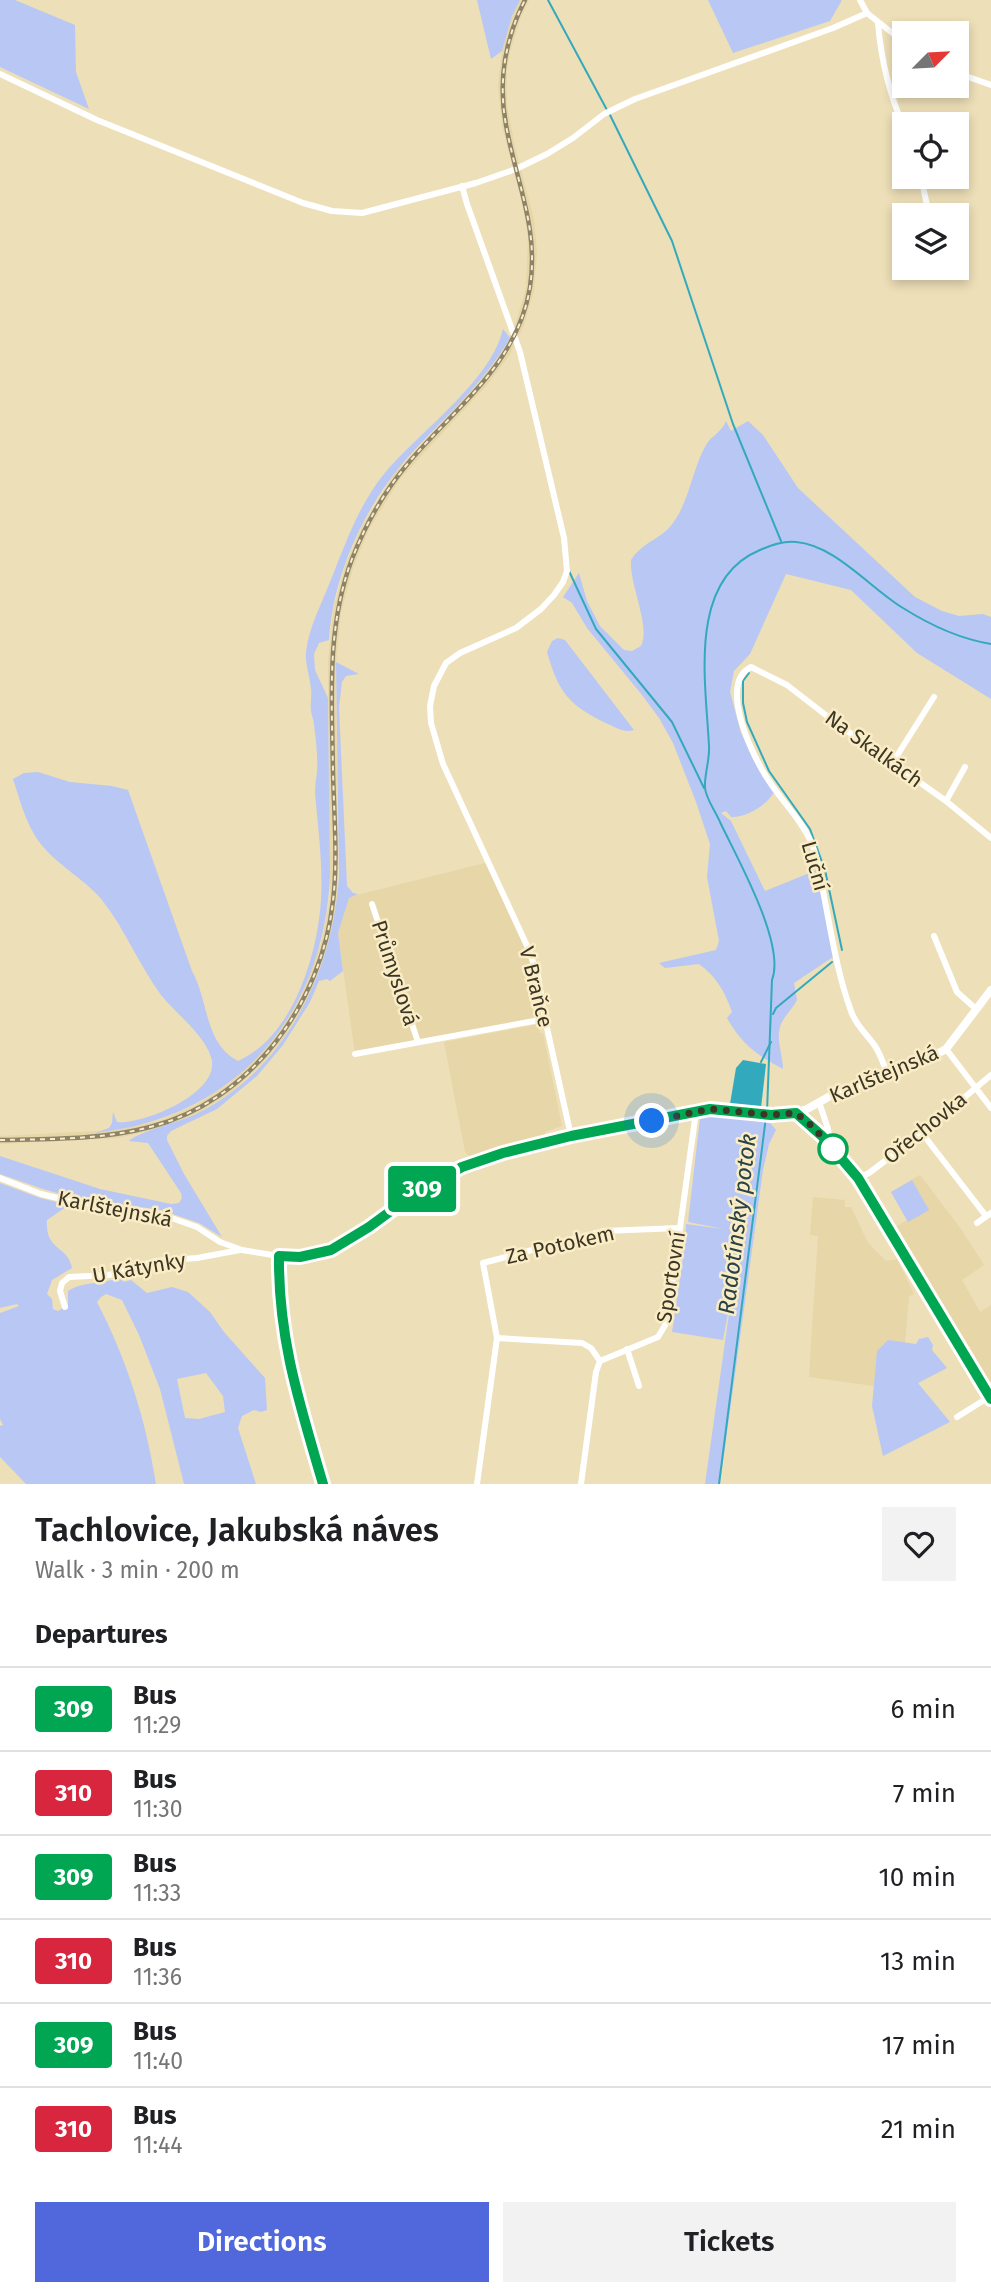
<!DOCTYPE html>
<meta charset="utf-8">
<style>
body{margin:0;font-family:"Fira Sans",sans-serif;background:#f2f2f2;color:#202124;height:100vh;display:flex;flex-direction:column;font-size:26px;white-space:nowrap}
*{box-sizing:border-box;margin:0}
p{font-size:23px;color:#757577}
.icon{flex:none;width:38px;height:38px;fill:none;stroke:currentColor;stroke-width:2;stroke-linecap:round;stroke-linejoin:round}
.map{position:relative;height:1484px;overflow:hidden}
.sheet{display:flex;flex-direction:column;background:#fff;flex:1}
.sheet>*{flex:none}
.badge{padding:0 14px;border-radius:5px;font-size:24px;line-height:46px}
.needle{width:46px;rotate:66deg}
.buttons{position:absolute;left:892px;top:21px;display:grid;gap:14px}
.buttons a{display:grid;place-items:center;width:77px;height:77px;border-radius:0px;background:#fff;box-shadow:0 4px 10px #0003;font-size:35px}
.you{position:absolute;width:35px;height:35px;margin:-18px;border:5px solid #fff;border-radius:50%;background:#1a73e8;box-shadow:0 0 0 10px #1a73e833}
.map>.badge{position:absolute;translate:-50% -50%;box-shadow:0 0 0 4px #fff}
h2{padding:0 35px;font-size:26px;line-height:63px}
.round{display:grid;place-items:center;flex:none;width:74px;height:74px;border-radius:0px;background:#f2f2f2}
.head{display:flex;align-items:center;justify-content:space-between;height:119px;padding:0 35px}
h1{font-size:33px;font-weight:600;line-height:52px}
.button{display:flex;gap:14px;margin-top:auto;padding:14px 35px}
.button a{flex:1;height:80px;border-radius:0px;background:#5168dd;color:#fff;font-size:28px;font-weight:600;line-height:80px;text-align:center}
.button a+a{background:#f2f2f2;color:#202124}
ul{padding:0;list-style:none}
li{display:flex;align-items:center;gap:21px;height:84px;padding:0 35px;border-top:2px solid #e0e0e0}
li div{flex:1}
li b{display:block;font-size:26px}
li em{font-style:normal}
li .badge{min-width:77px;font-weight:700;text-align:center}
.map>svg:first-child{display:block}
.built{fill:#e7d6a7}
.green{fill:#b9c7f5;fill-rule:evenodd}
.water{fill:#33a9bd}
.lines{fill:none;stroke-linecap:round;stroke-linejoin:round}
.stream{stroke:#33a9bd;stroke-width:2}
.minor{stroke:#fff;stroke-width:6}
.major{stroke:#fff;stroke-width:8}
.rail-casing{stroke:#8c8368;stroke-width:4.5}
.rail{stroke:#faecc4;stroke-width:2;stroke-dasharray:5;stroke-linecap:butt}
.line-casing{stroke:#fff;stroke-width:16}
.line{stroke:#00a651;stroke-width:10}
.walk{stroke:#3b3626;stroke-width:7;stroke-dasharray:0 12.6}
.stop-dot{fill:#fff;stroke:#00a651;stroke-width:3.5}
.labels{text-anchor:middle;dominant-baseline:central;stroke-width:5;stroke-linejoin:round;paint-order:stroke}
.street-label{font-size:21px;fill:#3b3626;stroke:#faecc4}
.water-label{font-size:23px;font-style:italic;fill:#284247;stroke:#faecc4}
</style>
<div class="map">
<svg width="991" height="1484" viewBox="0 0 991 1484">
<rect width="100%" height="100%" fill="#eddfb7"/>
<g class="built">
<polygon points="520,0 529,0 520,19 510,52 507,71 507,105 515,147 534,219 537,253 534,290 524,325 509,356 487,385 400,479 369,529 353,568 341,613 336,662 338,899 329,942 309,998 286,1035 263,1063 232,1092 198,1113 160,1128 118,1138 0,1144 0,1136 117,1130 158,1121 194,1106 227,1085 257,1057 280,1030 302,994 322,940 330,898 328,662 333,611 345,566 362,526 394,474 481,380 502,352 516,323 526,288 528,237 522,202 502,126 498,86 502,51 512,16"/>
<polygon points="489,862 538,976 545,1019 355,1054 338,933 349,897"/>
<polygon points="539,1024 540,1033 543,1033 562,1126 545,1132 546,1135 469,1156 465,1152 444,1042"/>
<polygon points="920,1175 961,1229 984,1265 962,1280 980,1312 991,1305 991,1391 971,1365 955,1329 894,1228 907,1220 891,1192"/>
<polygon points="813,1197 845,1200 845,1207 851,1207 868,1243 886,1261 897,1259 914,1294 909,1296 905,1343 888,1340 876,1372 874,1386 809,1377 818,1236 810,1235"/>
</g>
<g class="green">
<polygon points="0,0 15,0 75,25 76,72 89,109 0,67"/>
<polygon points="477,0 520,0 512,16 502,51 491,59"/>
<polygon points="708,0 842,0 830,21 733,53"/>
<path d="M503 329 510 338C484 383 444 418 409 456 365 505 333 574 329 640L319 643 314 654 315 670 328 698 330 875C324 1016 236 1118 95 1133L109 1128 112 1123 113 1112 117 1122C143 1125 223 1092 211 1057 203 1033 177 1015 161 995 139 965 125 929 102 900 82 876 49 861 34 834 24 817 19 797 13 779L24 773 38 772 70 782 112 786 128 790 192 971C209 1001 204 1043 238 1061 293 1037 318 954 321 899 323 864 318 828 315 793 315 786 316 779 317 772 318 757 316 740 314 725 314 720 311 714 311 710 310 703 312 696 311 689 310 676 305 665 306 652 309 627 321 605 330 582 345 545 358 506 384 474 419 432 491 381 503 329Z"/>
<path d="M726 421 731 431 748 421 763 435 798 488 915 597 942 611 959 616 983 614 991 617V699L917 653 851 590 786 574 750 654 734 671 730 692 741 733 760 772 774 792C767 805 746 818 731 817L726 811 721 813 731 821 765 891 817 870 833 957 794 983 797 1000C793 1008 785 1015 781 1024 775 1039 783 1054 783 1069 756 1054 743 1046 727 1018L732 1012C725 992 717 977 699 964L665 968 659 963 716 950 719 941 707 877 710 844 696 802 673 743 659 718 642 695 587 628 572 603 563 597 579 573 587 601 600 626 624 650 632 651 641 646C651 626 629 584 631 560 640 545 656 540 668 529 689 507 691 471 706 445 712 435 722 432 726 421Z"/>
<path d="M558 638 565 640 634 730C624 733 617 728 608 724 570 706 559 694 547 652L552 641Z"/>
<path d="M336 662 359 674 346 676 342 682 339 707 347 886 353 893 358 894 349 898 338 933 343 971 330 981 327 979 319 981 310 1002 283 1045 257 1076 217 1109 171 1131 167 1136V1140L184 1174 222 1237 199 1223 161 1210 71 1197 43 1189 0 1174V1156L100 1189 171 1204 179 1203 182 1198 181 1193 148 1143 129 1141C137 1132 183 1121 198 1113 286 1069 334 970 339 875Z"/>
<polygon points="719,1116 770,1123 776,1130 769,1144 763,1170 720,1484 705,1484 732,1292 723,1340 672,1332 685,1244 686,1224 724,1229 688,1222 700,1118"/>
<polygon points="912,1180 929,1210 908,1222 891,1192"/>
<path d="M0 1183 40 1198 69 1205 47 1220C45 1252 68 1245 72 1268L52 1280 47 1294 52 1299 53 1309 58 1311 68 1305V1291C84 1281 104 1284 122 1277L124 1282 131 1280 147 1293 172 1287 188 1292 210 1312 224 1332 265 1378 267 1410 261 1412 254 1410 242 1416 238 1428 256 1484H184L160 1389 139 1335 122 1300 106 1294 101 1297 97 1302C127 1360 146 1420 156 1484H26L0 1457V1426L3 1425 0 1419V1313L19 1306 17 1304 0 1308ZM206 1373 223 1396 225 1412 199 1419 185 1418 177 1379Z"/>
<polygon points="928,1337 933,1345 932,1350 947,1368 918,1383 950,1422 883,1456 872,1406 877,1351 888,1340 916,1344 919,1339"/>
</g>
<polygon class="water" points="743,1060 766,1064 761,1108 730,1104 736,1068"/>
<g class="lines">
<g class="stream">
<polyline points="548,0 607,110"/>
<polyline points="610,115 672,241 733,424 781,541"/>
<polyline points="569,571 596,629 672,722 704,788"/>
<polyline points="749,673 743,681 743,703 747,722 769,771 810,829 825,870 842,950"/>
<polyline points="773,1014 776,1008 832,962"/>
<polyline points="761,1062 771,1042"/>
<path d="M767 1112 772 980C786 944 737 858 720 822 716 812 706 799 705 788 704 775 710 760 709 746 706 683 687 580 760 550 772 545 782 541 796 542 835 545 870 588 903 608 930 625 960 639 991 644"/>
<polyline points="719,1484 766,1117"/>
</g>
<g class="minor">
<polyline points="860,0 867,13 905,43"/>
<path d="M878 23C881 61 890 96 905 130"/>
<polyline points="957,73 991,85"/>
<polyline points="0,74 97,120 303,203 332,211 362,213 476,183 516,169 547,154 573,138 604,114 635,99 833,28 867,13"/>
<polyline points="921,177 929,215"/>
<polyline points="462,186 467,204 520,352 564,538 567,571 563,582 554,595 541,609 516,628 460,653 446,663 434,686 430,706 431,723 443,764 528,948 538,976 545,1019 571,1136"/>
<polyline points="893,762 934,697"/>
<polyline points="946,801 965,767"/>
<polyline points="372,904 418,1042"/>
<polyline points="934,936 957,992 976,1009"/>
<polyline points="946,1049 991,1108"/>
<polyline points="355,1054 545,1019"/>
<path d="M888 1075C884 1066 881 1055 875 1046 867 1034 856 1026 851 1011 837 973 831 931 823 891 820 876 818 859 812 844 801 818 778 798 764 773 750 750 719 683 751 667L787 685 836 723 946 801 991 838"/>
<polyline points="819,1102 828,1129 830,1143"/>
<polyline points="795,1113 822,1136 858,1178 991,1399"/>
<polyline points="922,1133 986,1216"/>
<polyline points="0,1178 41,1194 70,1201 160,1214 197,1227 220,1242 242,1250 279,1256"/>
<polyline points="858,1178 869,1173 922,1133 991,1075"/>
<polyline points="977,1223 991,1213"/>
<polyline points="65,1307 60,1291 62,1283 69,1277 109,1275 156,1261 197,1258 240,1250"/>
<polyline points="497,1338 582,1343 591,1348 600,1361"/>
<polyline points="627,1349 639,1386"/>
<polyline points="957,1417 989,1397"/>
<polyline points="477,1484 497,1338 483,1263 604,1231 679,1228"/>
<polyline points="581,1484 596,1372 600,1361 658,1337 667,1322 696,1112"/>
</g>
<path class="major" d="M323 1484C300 1404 279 1341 279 1256L300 1257 331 1250 369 1227 418 1191 462 1167 503 1153 571 1136 710 1109 771 1115H785L807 1109 832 1095 926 1060 946 1049 991 990"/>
<defs>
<path id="rail" d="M0 1140C50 1139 101 1140 150 1127 251 1101 322 1003 333 901 338 859 334 815 333 772 332 700 326 628 352 559 366 523 385 490 410 461 457 406 518 363 530 287 539 227 516 182 506 125 498 82 505 39 525 0"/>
</defs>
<use href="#rail" class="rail-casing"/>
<use href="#rail" class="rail"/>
</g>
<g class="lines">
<defs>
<path id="line" d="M323 1484C300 1405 278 1339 279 1256L300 1257 331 1250 369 1227 418 1191 462 1167 503 1153 571 1136 710 1109 771 1115 796 1113 822 1136 858 1178 991 1399"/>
</defs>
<use href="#line" class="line-casing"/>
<use href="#line" class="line"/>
<polyline class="walk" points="652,1121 710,1109 771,1115 796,1113 813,1127 833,1149"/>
</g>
<circle class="stop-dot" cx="833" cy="1149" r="14"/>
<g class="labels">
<g class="street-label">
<text transform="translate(874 749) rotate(36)">Na Skalkách</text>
<text transform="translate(815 866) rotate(74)">Luční</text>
<text transform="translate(395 973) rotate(72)">Průmyslová</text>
<text transform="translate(536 987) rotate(76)">V Braňce</text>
<text transform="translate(884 1074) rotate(-23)">Karlštejnská</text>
<text transform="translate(925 1128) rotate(-39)">Ořechovka</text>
<text transform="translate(115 1209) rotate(11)">Karlštejnská</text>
<text transform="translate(560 1245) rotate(-13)">Za Potokem</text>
<text transform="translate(139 1268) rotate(-10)">U Kátynky</text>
<text transform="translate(671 1277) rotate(-81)">Sportovní</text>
</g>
<g class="water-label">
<text transform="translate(737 1224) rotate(-83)">Radotínský potok</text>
</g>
</g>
</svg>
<div class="buttons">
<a><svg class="needle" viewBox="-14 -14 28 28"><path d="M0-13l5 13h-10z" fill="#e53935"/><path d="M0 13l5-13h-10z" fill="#757577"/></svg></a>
<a><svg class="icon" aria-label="locate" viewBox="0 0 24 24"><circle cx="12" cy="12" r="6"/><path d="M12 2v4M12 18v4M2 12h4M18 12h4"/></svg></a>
<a><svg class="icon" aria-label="layers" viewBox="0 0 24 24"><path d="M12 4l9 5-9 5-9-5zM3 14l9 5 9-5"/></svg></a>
</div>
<div class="you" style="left:652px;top:1121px"></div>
<b class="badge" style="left:422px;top:1189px;background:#00a651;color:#fff">309</b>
</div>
<section class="sheet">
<div class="head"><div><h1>Tachlovice, Jakubská náves</h1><p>Walk · 3 min · 200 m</p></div><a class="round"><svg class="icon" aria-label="heart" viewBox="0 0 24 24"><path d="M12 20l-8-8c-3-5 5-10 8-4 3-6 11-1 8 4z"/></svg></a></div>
<h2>Departures</h2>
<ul>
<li><span class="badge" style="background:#00a651;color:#fff">309</span><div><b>Bus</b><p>11:29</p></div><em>6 min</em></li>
<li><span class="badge" style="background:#d7263d;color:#fff">310</span><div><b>Bus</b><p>11:30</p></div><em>7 min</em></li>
<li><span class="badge" style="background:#00a651;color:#fff">309</span><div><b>Bus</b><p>11:33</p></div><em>10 min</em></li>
<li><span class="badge" style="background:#d7263d;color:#fff">310</span><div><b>Bus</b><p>11:36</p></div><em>13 min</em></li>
<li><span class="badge" style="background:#00a651;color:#fff">309</span><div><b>Bus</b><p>11:40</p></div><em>17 min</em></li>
<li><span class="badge" style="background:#d7263d;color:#fff">310</span><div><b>Bus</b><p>11:44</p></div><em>21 min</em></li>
</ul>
<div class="button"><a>Directions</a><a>Tickets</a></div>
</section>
